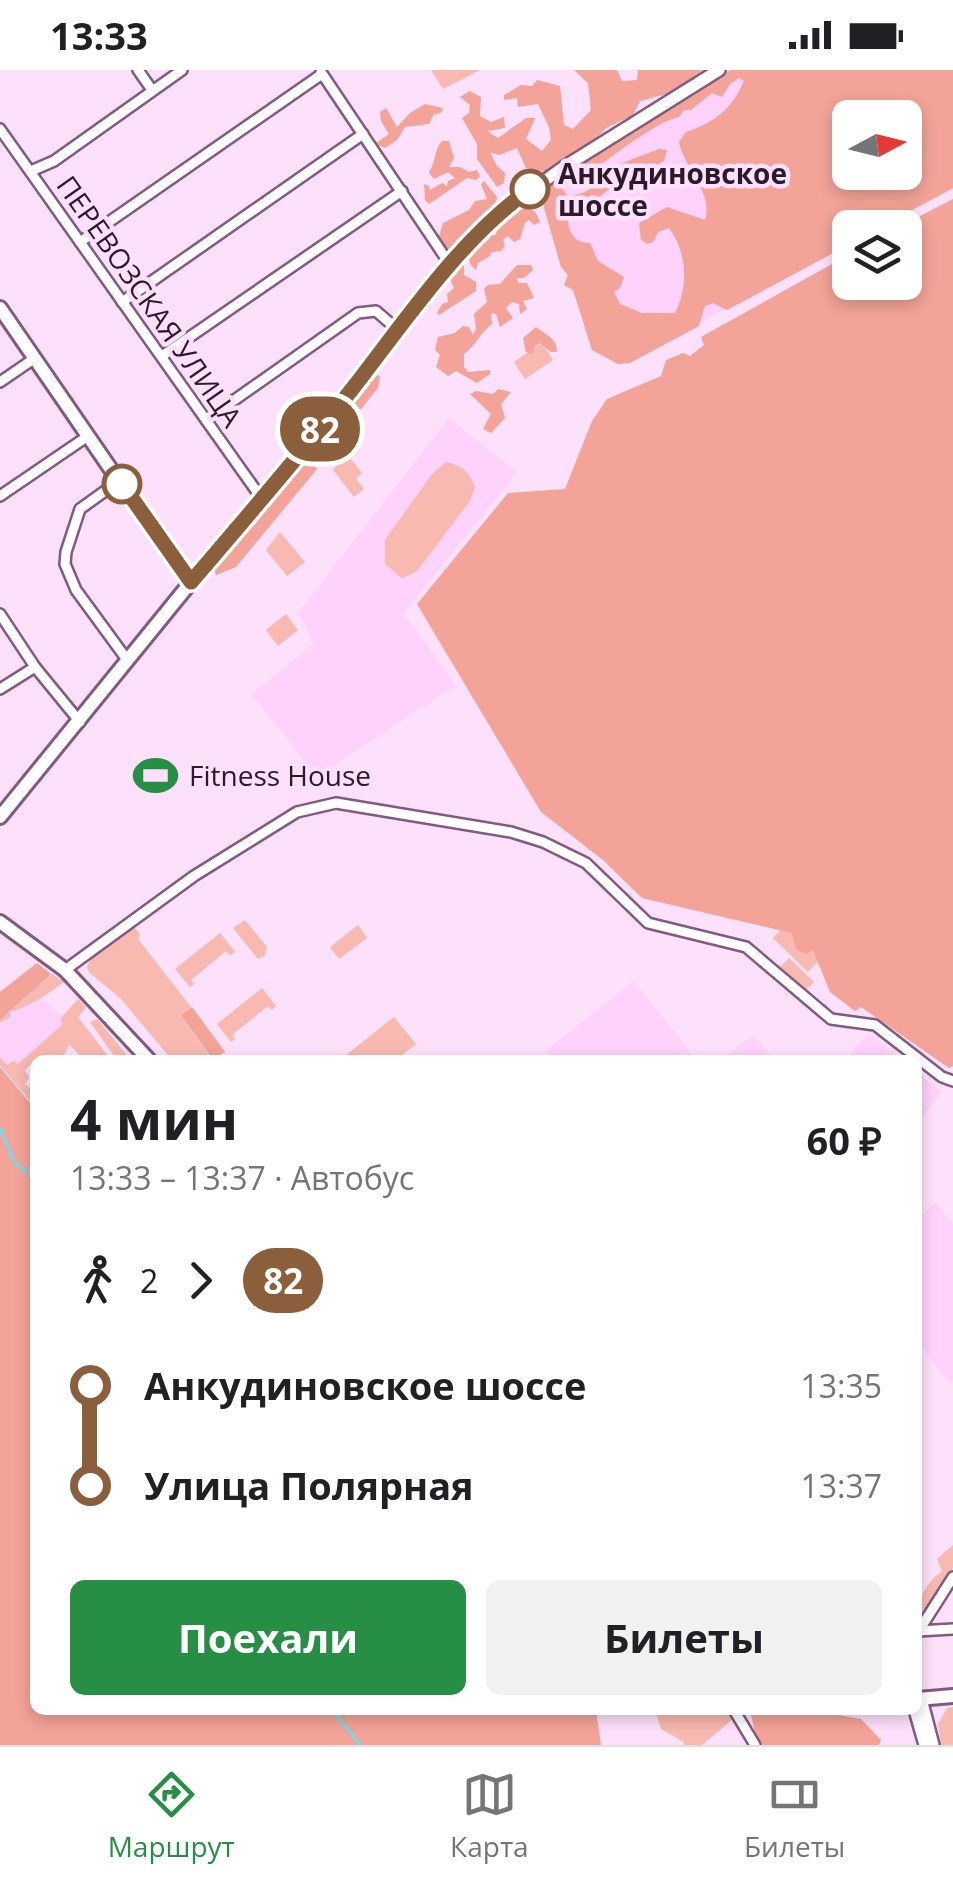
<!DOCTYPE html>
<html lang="ru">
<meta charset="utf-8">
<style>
body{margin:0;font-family:"Open Sans",sans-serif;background:#f2f2f2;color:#202124;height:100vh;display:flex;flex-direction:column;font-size:38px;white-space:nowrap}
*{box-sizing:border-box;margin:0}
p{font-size:32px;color:#757577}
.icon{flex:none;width:55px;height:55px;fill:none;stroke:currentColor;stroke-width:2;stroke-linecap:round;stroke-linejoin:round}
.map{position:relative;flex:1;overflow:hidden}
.panel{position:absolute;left:30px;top:985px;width:892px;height:660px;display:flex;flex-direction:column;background:#fff;border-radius:15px;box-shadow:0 5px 15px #0003}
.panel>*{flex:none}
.badge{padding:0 20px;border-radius:32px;font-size:35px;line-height:65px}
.needle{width:65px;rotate:83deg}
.tools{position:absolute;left:832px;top:30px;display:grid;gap:20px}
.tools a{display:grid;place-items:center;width:90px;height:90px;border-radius:15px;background:#fff;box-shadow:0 5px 15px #0003;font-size:50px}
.map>.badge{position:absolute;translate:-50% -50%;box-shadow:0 0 0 5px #fff}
.legs{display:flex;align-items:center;gap:15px;height:110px;padding:0 40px;font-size:32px}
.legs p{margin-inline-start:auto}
.headline{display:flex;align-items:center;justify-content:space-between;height:170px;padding:0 40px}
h1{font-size:55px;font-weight:700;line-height:75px}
.cta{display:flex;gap:20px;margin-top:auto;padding:20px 40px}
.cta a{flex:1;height:115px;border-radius:15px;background:#278f45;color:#fff;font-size:40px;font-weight:700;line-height:115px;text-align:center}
.cta a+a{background:#f2f2f2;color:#202124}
ul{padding:0 40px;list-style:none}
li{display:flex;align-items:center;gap:35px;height:100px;font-size:38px}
li i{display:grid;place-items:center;width:15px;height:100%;margin:0 12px;background:currentColor}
li i::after{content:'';width:25px;height:25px;margin:-12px;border:8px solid;border-radius:50%;background:#fff}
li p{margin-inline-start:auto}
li:first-child i{background:linear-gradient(#0000 50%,currentColor 0)}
li:last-child i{background:linear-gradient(currentColor 50%,#0000 0)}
.status{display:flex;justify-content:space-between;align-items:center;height:70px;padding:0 50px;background:#fff;direction:ltr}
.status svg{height:28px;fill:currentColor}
.dock{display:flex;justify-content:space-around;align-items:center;height:140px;border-top:2px solid #e0e0e0;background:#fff;font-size:28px;color:#757577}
.dock a{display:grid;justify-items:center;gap:5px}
.dock .selected{color:#278f45}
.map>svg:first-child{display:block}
.built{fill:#fed2fa;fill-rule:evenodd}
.green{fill:#f7b9b0}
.forest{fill:#f3a397;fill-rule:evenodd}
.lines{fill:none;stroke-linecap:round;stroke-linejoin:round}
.stream{stroke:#5ae6fb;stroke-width:2.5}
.minor-casing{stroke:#835980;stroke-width:14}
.tertiary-casing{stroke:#835980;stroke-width:16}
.secondary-casing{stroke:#835980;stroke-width:18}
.minor{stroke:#fff;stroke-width:9}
.tertiary{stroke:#fff;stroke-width:11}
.secondary{stroke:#fff;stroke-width:12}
.line-1-casing{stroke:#fff;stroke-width:22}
.line-1{stroke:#8b5e3c;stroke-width:15}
.stop-1-dot{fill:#fff;stroke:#8b5e3c;stroke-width:5}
.labels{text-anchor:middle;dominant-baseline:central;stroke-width:9;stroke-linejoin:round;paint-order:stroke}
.stop-label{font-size:28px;font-weight:bold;fill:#2b1a2a;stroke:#fde0fa;text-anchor:start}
.street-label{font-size:28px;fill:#2b1a2a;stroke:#fde0fa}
.poi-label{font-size:28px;fill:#2b1a2a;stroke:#fde0fa;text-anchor:start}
</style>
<div class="status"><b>13:33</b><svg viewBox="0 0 49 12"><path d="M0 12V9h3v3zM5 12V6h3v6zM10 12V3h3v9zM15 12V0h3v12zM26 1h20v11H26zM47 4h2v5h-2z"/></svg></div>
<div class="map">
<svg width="953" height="1675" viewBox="0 0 953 1675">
<rect width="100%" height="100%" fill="#fde0fa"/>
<g class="built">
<path d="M738 0H924L953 116 850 158V171L625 293 594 275 544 122ZM850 48H905V102H850Z"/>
<polygon points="449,348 517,403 403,543 456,615 316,707 252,624 314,573 298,543"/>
<polygon points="634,911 696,990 553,990 546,981"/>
<polygon points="35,921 66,952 15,1002 0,986 0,956"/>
<polygon points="868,964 901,990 845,990"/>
<polygon points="754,965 774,990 720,990"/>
<polygon points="918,1003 942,1022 918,1052"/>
<polygon points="935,1132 953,1154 953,1310 950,1313 918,1272 918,1149"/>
</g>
<g class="green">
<polygon points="431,0 480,0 443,19"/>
<polygon points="542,273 553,290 525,309 514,292"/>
<polygon points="346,383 362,403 356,409 364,419 354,427 333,400"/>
<path d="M446 392C463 396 468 401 475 417L470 431 417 501 402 508 385 494V470L432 404Z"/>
<polygon points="280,462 305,492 287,506 266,480"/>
<polygon points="286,544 298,560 278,576 266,560"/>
<polygon points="245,850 267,877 265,885 258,889 233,858"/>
<polygon points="788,853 822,887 808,902 773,868"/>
<polygon points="358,855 367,868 339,889 330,877"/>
<polygon points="134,857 140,864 138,869 191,937 181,945 212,990 172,990 121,929 89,902 87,897 93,886"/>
<polygon points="220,863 235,882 230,885 226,881 191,910 194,914 190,917 175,899"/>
<polygon points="789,888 814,912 805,921 780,897"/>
<path d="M52 904 64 912C48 924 30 936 10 942V947L0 953V950Z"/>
<polygon points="262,918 276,936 272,940 268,936 233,964 235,969 231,972 217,954"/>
<polygon points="78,929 86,937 78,947 111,990 84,990 69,974 62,990 49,990 52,986 50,984 44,990 35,990 25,1000 29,1008 25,1014 31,1019 35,1015 35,1037 0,995 0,987 7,995 13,991 18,994 63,954 60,949"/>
<polygon points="394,947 416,974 396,990 340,990"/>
<polygon points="97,949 131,990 117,990 90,952"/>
<path d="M953 1475V1498L918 1552C917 1529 924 1515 942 1501L937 1489Z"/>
<polygon points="953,1637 953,1675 941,1675 938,1654 947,1638"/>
<polygon points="655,1640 731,1640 734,1648 702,1675 684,1675 684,1672 661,1659"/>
</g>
<g class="forest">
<polygon points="574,0 617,0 622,11 637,10 638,0 703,0 670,23 640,31 633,45 606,58 596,69 545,102 526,98 517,78 499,85 490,82 497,96 505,103 504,113 497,117 477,89 477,74 462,48 469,43 470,35 460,27 470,21 481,27 480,46 491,52 504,47 505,58 487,61 498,68 526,48 535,48 526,69 542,81 551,70 549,57 538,34 518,37 517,28 504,30 504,25 521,15 532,16 537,10 560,16 564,55 573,59 591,40 588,13"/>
<path d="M730 0H953V118L881 157 850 158V174L727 240 713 233 705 236 699 256 630 293 618 294 592 280 573 220 564 215 568 205 561 197 541 127 556 109 567 126C593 126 601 105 621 94 633 88 647 84 659 79L667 80 664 91 629 111 613 116 594 131 582 133 568 152C570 166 576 173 590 173L598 191 624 207 620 218 614 222 620 234 642 243H675C689 216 687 182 669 158L658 162 654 171 647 174 641 170 639 153 667 137 705 150C714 123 684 98 679 72L686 62C714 53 732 39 744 11L739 8 730 14 722 27 712 23 691 40H684L679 47C659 50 609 88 593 101 585 108 574 109 565 115L560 106ZM850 48H905V102H850Z"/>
<polygon points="425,34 443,38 441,43 434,44 429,54 405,57 397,70 385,78 375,74 389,64 381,51 380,42 386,38 397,57 410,43"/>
<path d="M442 71H449L454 88 449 97H460L469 102 477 100 480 106 476 110 467 108 429 134 425 130 424 114 429 116 430 120 442 113 447 116 448 111 455 108 448 102 434 109 429 102C436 92 434 80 442 71Z"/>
<polygon points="484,111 497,127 495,138 489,139 474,159 467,161 456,177 445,180 438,169 443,153 469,140 475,131 487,129 481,114"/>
<polygon points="953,129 953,996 949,998 861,937 855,941 830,922 813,880 806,884 796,879 792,863 642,828 603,790 541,742 417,534 508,423 565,419 592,351 607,329 661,306 666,290 683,283 690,286 704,275 701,267 850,184 850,212 905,212 905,158 899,157"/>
<polygon points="522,132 536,143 540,152 534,155 529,150 525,153 520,169 514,172 508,166 503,170 505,176 501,181 492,182 490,186 478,193 476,200 470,194 468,181 477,179 478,171 484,165 496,165 497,156 507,149 508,140"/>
<polygon points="457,194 464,194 464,205 476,212 476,221 439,245 437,243 442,234 448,232 447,224 454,218 450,208"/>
<path d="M517 195H531L533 200 524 208H516L519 213H527L534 228 523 231 527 239 520 244 519 234 512 232 506 238 513 248 500 257 496 244 491 243 492 254C480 263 476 275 464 284V297L468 302 490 300V304L477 313 456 301 448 306 436 297 440 285 435 280 438 267 455 263 463 256 469 257 473 265 476 259 474 244 487 232 484 219 488 215 500 214Z"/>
<path d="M536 257C546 265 557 268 557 282H551L540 273 535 276 532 284 526 282 523 268Z"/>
<polygon points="372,304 380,306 378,318 343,361 328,360"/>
<polygon points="498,319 511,322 501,334 505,348 491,363 483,359 491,344 470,324 476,321 493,324"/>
<polygon points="317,372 325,376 312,392 317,399 236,497 216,505 213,497"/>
<polygon points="37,893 51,904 0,950 0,922"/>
<polygon points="192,937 225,982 213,990 181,945"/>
<polygon points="0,997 35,1039 35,1640 596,1640 601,1675 0,1675"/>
<polygon points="750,1640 809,1640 861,1649 881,1670 879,1675 763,1675 755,1663"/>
</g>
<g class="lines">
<g class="stream">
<polyline points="0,1058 14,1092 35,1108"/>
<polyline points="332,1640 361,1675"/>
</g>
<defs>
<g id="minor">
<polyline points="138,0 152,20"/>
<polyline points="321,2 451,196"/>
<polyline points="0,59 262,429"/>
<polyline points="31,101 54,91 182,0"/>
<polyline points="80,172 322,4"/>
<polyline points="122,232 363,64"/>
<polyline points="162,286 402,121"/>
<polyline points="0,312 35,288"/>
<polyline points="206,350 358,243 376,241 398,260"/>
<polyline points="119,411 80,439 66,482 65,494 76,520 128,591"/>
<polyline points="0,426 88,366"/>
<polyline points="0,544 35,597 80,652"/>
<polyline points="0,619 35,597"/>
<polyline points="65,900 194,806 297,742 336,733 511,762 543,772 586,793 648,853 746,877 831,949 875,955 942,1007 953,1011"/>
<polyline points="918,1561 953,1559"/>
<polyline points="918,1562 953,1507"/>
<polyline points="734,1640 755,1675"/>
</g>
<g id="tertiary">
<polyline points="191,512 262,429 451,196 499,143 564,97 719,0"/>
<polyline points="921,1629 933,1675"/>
<polyline points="915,1640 925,1675"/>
</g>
<g id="secondary">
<polyline points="0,238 167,481 191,512 0,747"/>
<polyline points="0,852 65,900 149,990"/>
<polyline points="918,1629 953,1626"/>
</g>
</defs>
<use href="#minor" class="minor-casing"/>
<use href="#tertiary" class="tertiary-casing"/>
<use href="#secondary" class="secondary-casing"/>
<use href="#minor" class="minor"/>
<use href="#tertiary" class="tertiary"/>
<use href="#secondary" class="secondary"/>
</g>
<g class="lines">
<defs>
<path id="line-1" d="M122 414 191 512C246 448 301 384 353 318 406 250 459 170 530 119"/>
</defs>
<use href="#line-1" class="line-1-casing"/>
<use href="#line-1" class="line-1"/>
</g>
<defs>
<symbol id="stadium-bare" viewBox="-9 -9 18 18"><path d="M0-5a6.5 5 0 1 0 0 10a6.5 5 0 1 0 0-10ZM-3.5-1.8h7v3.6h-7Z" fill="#278f45" stroke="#fde0fa" stroke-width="2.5" paint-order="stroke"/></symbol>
</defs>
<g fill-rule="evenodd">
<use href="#stadium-bare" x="124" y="674" width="63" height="63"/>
</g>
<g class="stop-1-dot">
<circle cx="530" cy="119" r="18"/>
<circle cx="122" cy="414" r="18"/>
</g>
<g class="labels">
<g class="stop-label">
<text x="558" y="103">Анкудиновское<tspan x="558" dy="32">шоссе</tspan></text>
</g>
<g class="street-label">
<text transform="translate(150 231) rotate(55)">ПЕРЕВОЗСКАЯ УЛИЦА</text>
</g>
<g class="poi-label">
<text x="189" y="705">Fitness House</text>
</g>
</g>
</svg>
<div class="tools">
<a><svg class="needle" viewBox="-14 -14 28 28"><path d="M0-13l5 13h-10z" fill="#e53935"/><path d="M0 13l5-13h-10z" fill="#757577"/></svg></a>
<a><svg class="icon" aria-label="layers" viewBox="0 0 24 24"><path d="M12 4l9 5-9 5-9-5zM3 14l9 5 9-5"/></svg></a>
</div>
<b class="badge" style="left:320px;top:359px;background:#8b5e3c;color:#fff">82</b>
<section class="panel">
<div class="headline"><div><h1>4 мин</h1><p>13:33 – 13:37 · Автобус</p></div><b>60 ₽</b></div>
<div class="legs"><svg class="icon" aria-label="walk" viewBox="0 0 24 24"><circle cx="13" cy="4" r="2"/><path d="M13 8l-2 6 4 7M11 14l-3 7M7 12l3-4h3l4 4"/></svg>2<svg class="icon" aria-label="forward" viewBox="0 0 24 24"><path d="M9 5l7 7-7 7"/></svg><b class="badge" style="background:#8b5e3c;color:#fff">82</b></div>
<ul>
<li><i style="color:#8b5e3c"></i><b>Анкудиновское шоссе</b><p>13:35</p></li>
<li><i style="color:#8b5e3c"></i><b>Улица Полярная</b><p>13:37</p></li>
</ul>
<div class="cta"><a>Поехали</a><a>Билеты</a></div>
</section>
</div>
<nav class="dock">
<a class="selected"><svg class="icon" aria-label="directions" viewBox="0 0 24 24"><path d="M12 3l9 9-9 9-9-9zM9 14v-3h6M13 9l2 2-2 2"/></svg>Маршрут</a>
<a><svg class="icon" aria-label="map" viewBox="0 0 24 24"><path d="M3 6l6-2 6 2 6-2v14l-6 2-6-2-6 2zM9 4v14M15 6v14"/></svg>Карта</a>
<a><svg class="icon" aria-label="tickets" viewBox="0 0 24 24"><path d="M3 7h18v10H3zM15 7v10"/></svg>Билеты</a>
</nav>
